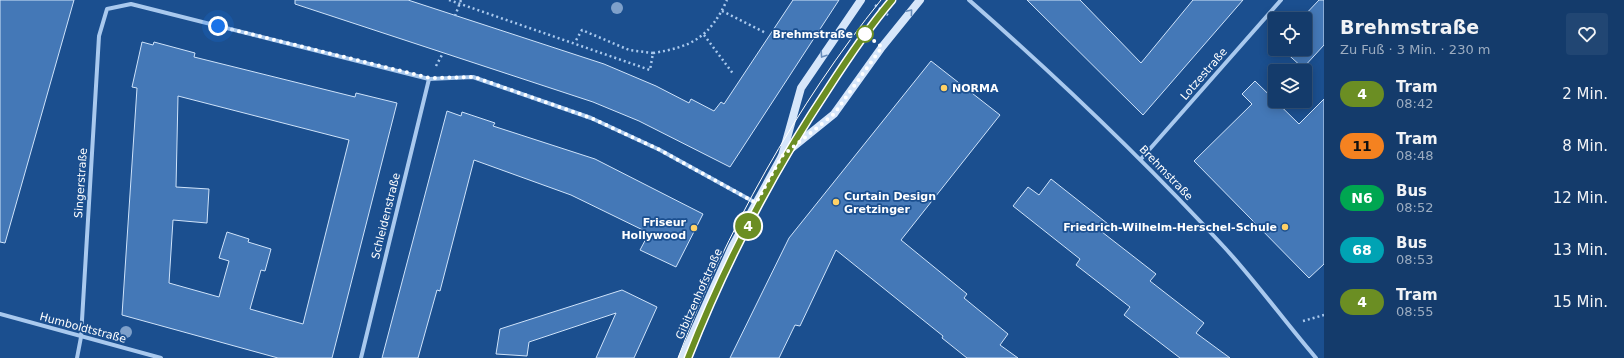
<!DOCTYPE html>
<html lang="de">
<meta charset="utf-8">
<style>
body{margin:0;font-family:"DejaVu Sans",sans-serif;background:#214673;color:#f1f3f6;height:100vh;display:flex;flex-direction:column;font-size:15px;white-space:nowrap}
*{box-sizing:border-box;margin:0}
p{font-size:13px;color:#9dadc1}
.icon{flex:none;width:22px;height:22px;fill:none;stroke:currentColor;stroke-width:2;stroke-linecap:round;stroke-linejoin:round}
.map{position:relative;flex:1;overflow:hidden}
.sheet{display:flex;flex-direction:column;background:#143b6b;width:300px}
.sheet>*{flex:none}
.badge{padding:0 8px;border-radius:13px;font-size:14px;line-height:26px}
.buttons{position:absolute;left:1268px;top:12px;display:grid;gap:8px}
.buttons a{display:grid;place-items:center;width:44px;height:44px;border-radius:4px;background:#143b6b;box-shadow:0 2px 10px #0003,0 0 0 1px #33557e;font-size:20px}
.you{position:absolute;width:20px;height:20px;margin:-10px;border:3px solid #fff;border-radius:50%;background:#1a73e8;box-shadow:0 0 0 6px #1a73e833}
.map>.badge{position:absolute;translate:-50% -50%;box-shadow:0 0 0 2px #fff}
.round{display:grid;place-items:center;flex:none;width:42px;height:42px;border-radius:4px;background:#214673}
.head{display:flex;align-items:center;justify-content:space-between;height:68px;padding:0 16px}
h1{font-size:19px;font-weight:700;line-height:30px}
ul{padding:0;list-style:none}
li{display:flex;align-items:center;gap:12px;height:52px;padding:0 16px}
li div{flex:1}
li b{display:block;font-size:15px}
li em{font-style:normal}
li .badge{min-width:44px;font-weight:700;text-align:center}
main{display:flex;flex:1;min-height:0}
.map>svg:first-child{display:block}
.building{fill:#4478b7;stroke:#cfe3fa;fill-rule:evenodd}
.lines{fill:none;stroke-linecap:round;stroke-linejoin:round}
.path{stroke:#a9c9ee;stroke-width:2.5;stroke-dasharray:2 3;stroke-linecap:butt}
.minor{stroke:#a9c9ee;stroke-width:4}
.secondary{stroke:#d6e6fa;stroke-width:8}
.tram{stroke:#fff;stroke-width:1}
.tree{fill:#7ea0ca}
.oneway{stroke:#668bba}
.line-casing{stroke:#fff;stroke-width:9}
.line{stroke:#6b8e23;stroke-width:6}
.walk{stroke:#fff;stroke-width:4;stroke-dasharray:0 7.2}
.stop-dot{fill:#fff;stroke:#6b8e23;stroke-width:2}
.poi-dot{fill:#ffd166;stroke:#1b4f8f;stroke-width:1.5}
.labels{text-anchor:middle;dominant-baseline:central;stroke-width:3.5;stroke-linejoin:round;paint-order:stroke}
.stop-label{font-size:11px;font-weight:bold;fill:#fff;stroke:#1b4f8f;text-anchor:end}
.street-label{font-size:11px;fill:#fff;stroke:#1b4f8f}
.poi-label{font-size:11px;font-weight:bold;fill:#fff;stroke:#1b4f8f;text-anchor:start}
</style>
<main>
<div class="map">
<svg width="1324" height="358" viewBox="0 0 1324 358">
<rect width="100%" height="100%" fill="#1b4f8f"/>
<g class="building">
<polygon points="0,0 74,0 5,243 0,242"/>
<polygon points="295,0 408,0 604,64 656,86 689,103 691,99 714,111 721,102 724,104 793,0 839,0 730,167 639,121 593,102 295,4"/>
<polygon points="1027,0 1080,0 1141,63 1193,0 1243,0 1143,115"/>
<polygon points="1319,0 1324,0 1324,45 1303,68 1282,49 1305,49 1305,19 1301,19"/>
<path d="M142 42 153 45 154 42 195 53 194 57 355 97 356 93 397 103 332 358H278L122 315 137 88 132 87ZM178 96 349 140 303 324 250 309 261 270 265 271 271 249 248 242 249 239 227 232 219 258 229 261 219 297 169 283 173 220 207 223 209 189 176 187Z"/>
<polygon points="931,61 1000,115 901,240 967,294 964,298 1008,334 1000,345 1018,358 967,358 942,338 943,336 836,250 800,326 795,325 779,358 730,358 789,238"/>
<polygon points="1255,81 1299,124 1324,99 1324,264 1309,278 1194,161 1252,104 1242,94"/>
<polygon points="447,111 461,116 462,112 495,123 493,126 595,159 703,214 676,267 640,250 649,233 571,195 474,160 440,291 437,290 418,358 382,358"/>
<polygon points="1051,179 1108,224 1102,232 1156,274 1150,281 1204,323 1196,333 1230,358 1180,358 1124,315 1130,307 1076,265 1080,259 1013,206 1028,187 1039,195"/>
<polygon points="622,290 657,307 634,358 596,358 616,313 529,342 527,356 496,354 500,329"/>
</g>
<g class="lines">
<g class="path">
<polyline points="449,0 650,70 653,53 629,50 582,30 575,42"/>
<polyline points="875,5 888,15"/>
<polyline points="722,11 766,33"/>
<polyline points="455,16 461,0"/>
<polyline points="704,35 734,75"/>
<path d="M653 53C692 47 710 37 727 0"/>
<polyline points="436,66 443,53"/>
<polyline points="1303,321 1324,315"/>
</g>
<g class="minor">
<path d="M969 0C1059 79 1145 161 1225 248 1257 283 1285 322 1316 358"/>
<polyline points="1141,159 1281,0"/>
<polyline points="0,314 161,358"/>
<polyline points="77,358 81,337 99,36 107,9 131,4 429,79 473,77 591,118 660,150 756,203"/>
<polyline points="361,358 429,79"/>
</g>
<g class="secondary">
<polyline points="782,156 834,114 882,47 920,0"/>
<polyline points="682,358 732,247 782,156 801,88 861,0"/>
</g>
<g class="tram">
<path d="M678 358C725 233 797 104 881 0"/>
<path d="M688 358C724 265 771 175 826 91 847 60 867 28 892 0"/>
</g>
</g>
<g class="tree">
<circle cx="617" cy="8" r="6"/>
<circle cx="126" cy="332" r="6"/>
</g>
<defs><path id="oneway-chevron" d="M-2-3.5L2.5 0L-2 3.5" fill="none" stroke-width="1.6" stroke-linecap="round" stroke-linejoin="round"/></defs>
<g class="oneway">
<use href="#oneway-chevron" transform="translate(910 12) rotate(-50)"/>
<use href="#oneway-chevron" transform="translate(823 55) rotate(124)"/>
</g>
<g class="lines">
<defs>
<path id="line" d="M688 358C725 264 772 173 828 89 848 58 868 28 892 0"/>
</defs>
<use href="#line" class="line-casing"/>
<use href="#line" class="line"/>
<polyline class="walk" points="218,26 430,78 474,77 591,118 660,150 756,203 782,156 834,114 882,47 865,34"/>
</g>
<circle class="stop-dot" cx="865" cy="34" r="8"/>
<g class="poi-dot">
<circle cx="944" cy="88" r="4"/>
<circle cx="836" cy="202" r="4"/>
<circle cx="1285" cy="227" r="4"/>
<circle cx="694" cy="228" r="4"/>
</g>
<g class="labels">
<g class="stop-label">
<text x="853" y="34">Brehmstraße</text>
</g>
<g class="street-label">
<text transform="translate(1204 74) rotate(-49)">Lotzestraße</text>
<text transform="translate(1166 173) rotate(46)">Brehmstraße</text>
<text transform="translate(81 183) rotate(-86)">Singerstraße</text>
<text transform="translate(386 216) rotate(-76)">Schleidenstraße</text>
<text transform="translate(699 294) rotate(-66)">Gibitzenhofstraße</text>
<text transform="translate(83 328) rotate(15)">Humboldtstraße</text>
</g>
<g class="poi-label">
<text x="952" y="88">NORMA</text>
<text x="844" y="196">Curtain Design<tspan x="844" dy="13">Gretzinger</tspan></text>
<text x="686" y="222" text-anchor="end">Friseur<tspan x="686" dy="13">Hollywood</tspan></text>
<text x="1277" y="227" text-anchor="end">Friedrich-Wilhelm-Herschel-Schule</text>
</g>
</g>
</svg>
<div class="buttons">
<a><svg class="icon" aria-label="locate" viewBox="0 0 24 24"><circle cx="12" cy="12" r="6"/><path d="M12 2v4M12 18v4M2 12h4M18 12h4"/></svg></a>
<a><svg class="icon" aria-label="layers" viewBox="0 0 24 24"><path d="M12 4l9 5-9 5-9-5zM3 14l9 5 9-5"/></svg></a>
</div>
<div class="you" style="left:218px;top:26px"></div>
<b class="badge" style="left:748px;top:226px;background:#6b8e23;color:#fff">4</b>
</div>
<section class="sheet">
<div class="head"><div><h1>Brehmstraße</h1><p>Zu Fuß · 3 Min. · 230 m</p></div><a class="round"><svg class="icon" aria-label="heart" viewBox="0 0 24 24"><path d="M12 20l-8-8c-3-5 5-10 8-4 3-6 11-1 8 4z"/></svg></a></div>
<ul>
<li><span class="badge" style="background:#6b8e23;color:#fff">4</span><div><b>Tram</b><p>08:42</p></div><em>2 Min.</em></li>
<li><span class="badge" style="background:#f58220;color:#111">11</span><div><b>Tram</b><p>08:48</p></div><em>8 Min.</em></li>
<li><span class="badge" style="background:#00a651;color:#fff">N6</span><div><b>Bus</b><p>08:52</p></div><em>12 Min.</em></li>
<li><span class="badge" style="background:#00a3b4;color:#fff">68</span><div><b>Bus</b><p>08:53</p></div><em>13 Min.</em></li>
<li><span class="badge" style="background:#6b8e23;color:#fff">4</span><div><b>Tram</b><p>08:55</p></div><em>15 Min.</em></li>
</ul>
</section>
</main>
